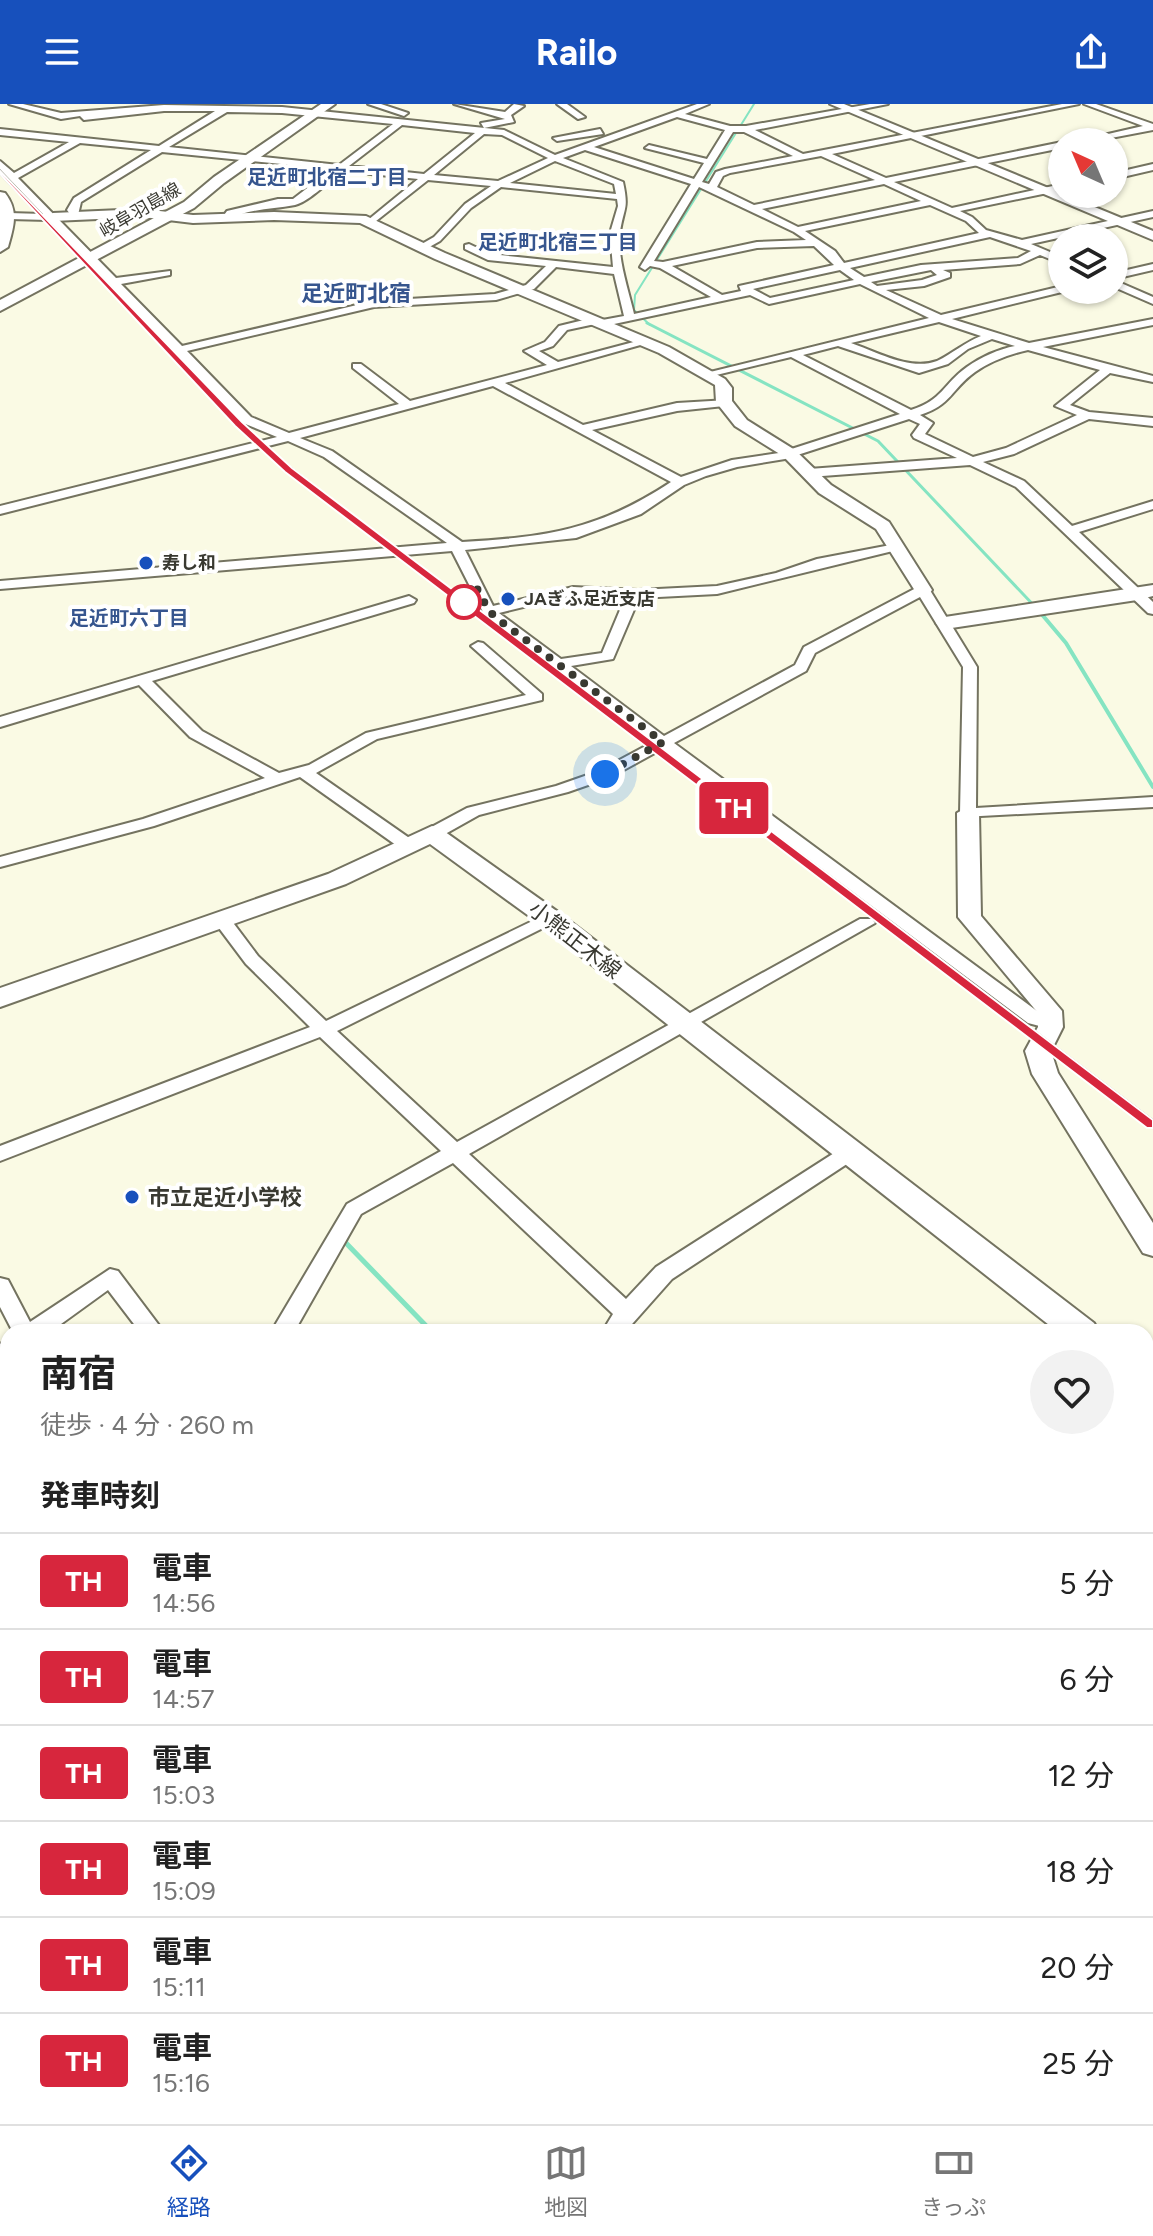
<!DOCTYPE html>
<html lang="ja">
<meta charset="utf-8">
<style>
body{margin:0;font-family:Figtree,"Noto Sans JP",sans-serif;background:#f2f2f2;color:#222;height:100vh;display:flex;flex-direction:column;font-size:30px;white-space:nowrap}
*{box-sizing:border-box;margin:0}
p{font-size:26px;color:#767676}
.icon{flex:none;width:44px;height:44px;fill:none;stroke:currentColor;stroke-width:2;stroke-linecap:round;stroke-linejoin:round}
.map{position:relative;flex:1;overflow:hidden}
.drawer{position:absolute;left:0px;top:1220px;width:1154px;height:800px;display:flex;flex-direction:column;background:#fff;border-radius:24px 24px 0 0;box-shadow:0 2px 6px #0004}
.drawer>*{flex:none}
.badge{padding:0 16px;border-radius:6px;font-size:28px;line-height:52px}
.needle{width:52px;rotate:316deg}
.controls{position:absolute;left:1048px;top:24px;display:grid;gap:16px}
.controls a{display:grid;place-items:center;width:80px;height:80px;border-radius:50%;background:#fff;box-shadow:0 2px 6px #0004;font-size:40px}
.you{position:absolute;width:40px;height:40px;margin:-20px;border:6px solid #fff;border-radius:50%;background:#1a73e8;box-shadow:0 0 0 12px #1a73e833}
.map>.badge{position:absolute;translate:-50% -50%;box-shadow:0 0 0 4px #fff}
h2{padding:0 40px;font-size:30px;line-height:72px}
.round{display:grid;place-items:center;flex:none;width:84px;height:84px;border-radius:42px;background:#f2f2f2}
.head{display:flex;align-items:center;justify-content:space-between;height:136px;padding:0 40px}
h1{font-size:38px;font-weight:700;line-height:60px}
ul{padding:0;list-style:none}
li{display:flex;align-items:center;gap:24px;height:96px;padding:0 40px;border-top:2px solid #e0e0e0}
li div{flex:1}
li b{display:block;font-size:30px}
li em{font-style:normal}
li .badge{min-width:88px;font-weight:700;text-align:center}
header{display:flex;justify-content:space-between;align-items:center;height:104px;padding:0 40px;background:#1750bc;color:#fff;font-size:36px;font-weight:700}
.tabs{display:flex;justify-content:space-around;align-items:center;height:112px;border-top:2px solid #e0e0e0;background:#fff;font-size:22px;color:#767676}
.tabs a{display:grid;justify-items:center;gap:4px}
.tabs .current{color:#1750bc}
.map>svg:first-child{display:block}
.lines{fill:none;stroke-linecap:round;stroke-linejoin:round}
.stream-far4{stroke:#85e4c2;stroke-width:2}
.stream-far3{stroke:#85e4c2;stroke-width:3}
.stream-far2{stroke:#85e4c2;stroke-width:4}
.stream-far1{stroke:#85e4c2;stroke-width:5}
.stream{stroke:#85e4c2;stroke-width:7}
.minor-casing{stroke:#747360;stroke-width:4}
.tertiary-casing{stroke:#747360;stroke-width:4}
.secondary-casing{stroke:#747360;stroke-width:4}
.primary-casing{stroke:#747360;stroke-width:4}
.minor{fill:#fff;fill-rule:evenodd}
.tertiary{fill:#fff;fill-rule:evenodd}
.secondary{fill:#fff;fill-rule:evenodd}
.primary{fill:#fff;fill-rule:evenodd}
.rail-far3-casing{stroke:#747468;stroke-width:3}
.rail-far2-casing{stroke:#747468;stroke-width:5}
.rail-far1-casing{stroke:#747468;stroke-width:6}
.rail-casing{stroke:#747468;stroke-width:8}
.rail-far3{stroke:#fff;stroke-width:2;stroke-dasharray:7;stroke-linecap:butt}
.rail-far2{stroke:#fff;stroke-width:3;stroke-dasharray:9;stroke-linecap:butt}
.rail-far1{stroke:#fff;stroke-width:4;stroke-dasharray:12;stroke-linecap:butt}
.rail{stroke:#fff;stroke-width:5;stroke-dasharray:16;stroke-linecap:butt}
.line{fill:#d7263d;stroke:#fff;stroke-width:2}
.walk{stroke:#393931;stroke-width:8;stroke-dasharray:0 14.4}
.poi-dot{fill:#1750bc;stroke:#fff;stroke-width:3}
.stop-dot{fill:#fff;stroke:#d7263d;stroke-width:4}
.labels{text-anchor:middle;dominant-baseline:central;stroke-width:8;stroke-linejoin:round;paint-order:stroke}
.far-street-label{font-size:18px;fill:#393931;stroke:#fff}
.far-poi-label{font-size:18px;font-weight:bold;fill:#393931;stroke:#fff;text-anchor:start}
.far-neighbourhood-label{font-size:20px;font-weight:bold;fill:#36558e;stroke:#fff}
.far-quarter-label{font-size:22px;font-weight:bold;fill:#36558e;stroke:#fff}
.street-label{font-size:22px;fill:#393931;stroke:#fff}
.poi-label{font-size:22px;font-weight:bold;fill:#393931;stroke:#fff;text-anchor:start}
</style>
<header><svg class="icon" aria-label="menu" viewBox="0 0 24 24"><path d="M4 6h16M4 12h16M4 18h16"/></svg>Railo<svg class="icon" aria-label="share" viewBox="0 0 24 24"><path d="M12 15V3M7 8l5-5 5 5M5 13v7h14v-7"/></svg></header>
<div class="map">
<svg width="1153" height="2020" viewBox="0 0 1153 2020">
<rect width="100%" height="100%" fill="#fafae4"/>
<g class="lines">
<polyline class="stream-far4" points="650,221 634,206 635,191 754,0"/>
<polyline class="stream-far3" points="647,219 878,337 1041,509"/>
<polyline class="stream-far2" points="1039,507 1066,539 1153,683"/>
<polyline class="stream-far1" points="347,1133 345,1138 432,1228"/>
<polyline class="stream" points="651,2012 654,2020"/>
<defs>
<g id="minor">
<path d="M9 0H23L61 9 164 1 282 3 504 26 555 51 697 0H709L685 10 730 22H746L870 0H888L755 26 803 50 1062 0H1079L832 50 886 74 1062 38V44L894 78 952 104 1062 80V86L960 107 972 113 986 126 1022 136 1153 107V113L1031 140 1062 153V160L1040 151 1020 160 943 166 950 169V173L924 182 886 186 941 211 1062 182 1066 187 952 215 1029 239 1153 215V221L1043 243 1153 272V278L1110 269 1070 301 1089 308 1153 314V322L1089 315 1014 350 983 358 1024 377 1072 422 1153 397V405L1079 428 1153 498V510L1148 509 1016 383 970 361 809 373 803 369 809 365 957 354 914 334 912 331 920 320 909 315 785 355 737 363 706 372 684 381 641 410 576 434 465 446 493 502 573 483 638 486 717 482 776 469 817 455 901 439V445L717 490 639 494 613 555 571 562 664 632 795 561 804 543 918 483H928L977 563 976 704 1153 693V703L962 713 960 709 963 563 920 493 815 549 806 567 674 639 1041 910 1058 915 1060 919 1058 923 1051 925 1028 919 662 645 611 673 568 688 479 711 438 734H426L424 730 426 726 467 704 556 682 599 667 653 638 484 510 452 447 0 485V477L447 439 324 353 288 337 0 410V402L277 333 243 319 48 116 9 115 4 112 9 109 43 110 0 65V57L14 69 69 38 0 31V25L159 42 215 7H164L84 16 80 12 61 15ZM227 8 282 9 393 20 339 61 169 43ZM677 13 725 26 707 55 649 41 645 44 704 59 694 75 594 43ZM402 21 475 29 424 70 349 62ZM733 28H744L793 52 725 65 716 68 709 80 702 78ZM484 30 502 31 548 54 498 77 434 71ZM80 39 151 46 74 94 67 106 73 114 78 111 81 98 162 48 332 65 293 95H278L227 107 222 114 227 117C247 104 271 106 295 101 310 97 330 76 342 67L418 75 368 116 371 121 428 76 491 82 465 100 434 133 420 141V145L424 146 440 137 471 104 501 83 617 95 618 102 610 129 613 163 490 150 469 140 465 141V145L488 156 546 162 526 181 495 190 374 197 182 242 121 180 170 171V167L116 174 18 74ZM585 46 691 80 640 163 645 166 650 162 660 164 711 193 634 210C628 184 617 154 620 128 624 102 629 106 623 78L563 54ZM821 52 875 76 754 101 717 83 723 72 730 69ZM555 57 614 80 616 90 510 79ZM884 80 921 97 798 123 762 105ZM699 83 794 128 806 136 757 138 663 158 654 157ZM930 101 966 117 979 129 844 159 835 147 805 127ZM990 133 1031 147 1018 154 921 161 864 173 850 164ZM814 142 834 161 739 182 741 187 722 191 672 162 757 144ZM556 163 614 170 624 212 597 217 592 214 559 222 545 238 524 247 547 261 410 297 361 260H353V264L399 300 289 329 251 313 187 247 374 203 496 196 534 185ZM840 166 854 176 770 194 753 185ZM931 166 937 171 922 176 877 182 871 178ZM860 180 929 214 702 270 708 273 791 253 900 310 779 349 732 356 681 373 592 326 677 307 724 302 728 300V296L677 299 583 321 505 279 651 238 645 235 558 258 539 247 553 242 567 226 595 220 600 223 750 191 769 200ZM939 218 981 232C965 238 952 250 937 257 910 267 877 248 851 239ZM992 235 1015 242C999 245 981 253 967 263 943 280 943 296 911 306L803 251 838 242 919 269 948 260 968 245ZM1028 246 1100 266 1055 302 1077 311 1006 344 973 353 925 330 933 319 920 311C952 301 951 285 975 268 991 257 1010 250 1028 246ZM493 282 671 378C598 426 547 433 462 438L332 347 300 334ZM573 491 625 494 602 549 561 555 499 509Z"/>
<polygon points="368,0 381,0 408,9 404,12"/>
<polygon points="454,0 505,8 514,0 524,2 511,11 514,18 484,24 481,19 505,15"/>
<polygon points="557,0 567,0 585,13 578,15"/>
<polygon points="1084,0 1096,0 1153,20 1153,26 1090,38 1073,38 1143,22"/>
<polygon points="600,25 603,30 557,37 553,34"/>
<polygon points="1153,60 1153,66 1114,75 1114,69"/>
<polygon points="1153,160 1153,166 1114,175 1114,169"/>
<polygon points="1114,176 1153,193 1153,200 1114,183"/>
<polygon points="409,492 416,496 414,499 152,577 202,627 279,669 309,661 366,629 526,591 471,542 478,538 483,539 542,590 542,596 377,635 316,669 415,738 417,742 415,746 403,746 300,673 154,722 0,763 0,753 143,715 265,674 190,633 139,581 0,623 0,613"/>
<polygon points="549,809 558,814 555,818 337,927 457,1038 860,815 872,815 875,819 469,1050 626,1195 656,1163 842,1044 856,1044 859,1049 856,1054 672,1175 625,1228 602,1228 613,1210 453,1059 361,1110 294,1228 271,1228 347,1100 441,1047 320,933 0,1057 0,1042 310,923 246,860 213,816 216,812 228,812 258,852 326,917"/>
<polygon points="110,1165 118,1167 164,1228 140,1228 108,1186 50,1228 13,1228 0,1203 0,1174 8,1176 30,1218"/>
<polygon points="8,1237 8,1258 0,1261 0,1240"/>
<polygon points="8,1411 8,1435 0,1438 0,1414"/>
<polygon points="1153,1422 1153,1445 1146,1448 1146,1425"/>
<polygon points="658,2012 690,2012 693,2020 661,2020"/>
</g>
<g id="tertiary">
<polygon points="830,0 844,0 1153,127 1153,136"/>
<polygon points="143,105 193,111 274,108 366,112 445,149 669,243 725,275 732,284 732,297 747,316 795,346 831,381 889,418 932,486 929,490 917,490 876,425 819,389 783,352 735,322 716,298 715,281 659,249 435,155 360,119 274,116 193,119 143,113 53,117 47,113 53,109"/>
<polygon points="1153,481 1153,492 1137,496 945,525 936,519 945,513"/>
<polygon points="968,703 979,709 981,812 1062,907 1063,923 1051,947 1058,969 1153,1119 1153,1152 1143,1149 1032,970 1025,947 1038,923 1038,909 958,813 957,709"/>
</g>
<g id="secondary">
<polygon points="321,0 335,0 224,79 194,104 0,207 0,196 184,98 214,73"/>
<polygon points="432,722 441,725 558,808 1094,1219 1099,1228 1058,1228 540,820 430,740 346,780 0,903 0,884 328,770"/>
<polygon points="1146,1263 1153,1265 1153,1297 1146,1295"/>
</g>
<path id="primary" d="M0 88 5 89C19 107 14 122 8 143L0 148Z"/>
</defs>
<use href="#minor" class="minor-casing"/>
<use href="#tertiary" class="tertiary-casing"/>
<use href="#secondary" class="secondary-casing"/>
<use href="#primary" class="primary-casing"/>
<use href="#minor" class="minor"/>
<use href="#tertiary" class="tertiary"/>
<use href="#secondary" class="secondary"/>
<use href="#primary" class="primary"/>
<defs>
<polyline id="rail-far3" points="0,69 145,221"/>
<polyline id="rail-far2" points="143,219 259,341 477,509"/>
<polyline id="rail-far1" points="475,507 975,886"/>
<polyline id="rail" points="973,884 1153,1020"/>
</defs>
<use href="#rail-far3" class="rail-far3-casing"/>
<use href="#rail-far2" class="rail-far2-casing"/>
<use href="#rail-far1" class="rail-far1-casing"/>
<use href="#rail" class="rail-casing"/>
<use href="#rail-far3" class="rail-far3"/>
<use href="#rail-far2" class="rail-far2"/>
<use href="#rail-far1" class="rail-far1"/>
<use href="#rail" class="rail"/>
</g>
<polygon class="line" points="0,67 242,318 292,364 1153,1016 1153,1024 1147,1024 285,368 235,322 0,70"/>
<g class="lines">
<polyline class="walk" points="464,498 474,479 489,507 499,516 663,638 605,670"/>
</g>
<g class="poi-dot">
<circle cx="146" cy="459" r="8"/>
<circle cx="508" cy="495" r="8"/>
<circle cx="132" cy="1093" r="8"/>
</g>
<circle class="stop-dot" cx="464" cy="498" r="16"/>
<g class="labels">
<g class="far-street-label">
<text transform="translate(140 106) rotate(-30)">岐阜羽島線</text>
</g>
<g class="far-poi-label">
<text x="162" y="459">寿し和</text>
<text x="524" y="495">JAぎふ足近支店</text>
</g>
<g class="far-neighbourhood-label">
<text x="327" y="73">足近町北宿二丁目</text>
<text x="558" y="138">足近町北宿三丁目</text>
<text x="129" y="514">足近町六丁目</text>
</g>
<g class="far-quarter-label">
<text x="356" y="189">足近町北宿</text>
</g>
<g class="street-label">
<text transform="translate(575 836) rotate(38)">小熊正木線</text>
</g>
<g class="poi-label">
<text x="148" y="1093">市立足近小学校</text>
</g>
</g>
</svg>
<div class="controls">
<a><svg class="needle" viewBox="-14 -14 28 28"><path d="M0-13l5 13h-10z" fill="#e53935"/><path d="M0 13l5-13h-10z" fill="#767676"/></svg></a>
<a><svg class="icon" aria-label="layers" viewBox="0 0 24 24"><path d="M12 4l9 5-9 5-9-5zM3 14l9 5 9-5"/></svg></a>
</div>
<div class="you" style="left:605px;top:670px"></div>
<b class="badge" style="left:734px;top:704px;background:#d7263d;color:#fff">TH</b>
<section class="drawer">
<div class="head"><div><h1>南宿</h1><p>徒歩 · 4 分 · 260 m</p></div><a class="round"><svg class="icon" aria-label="heart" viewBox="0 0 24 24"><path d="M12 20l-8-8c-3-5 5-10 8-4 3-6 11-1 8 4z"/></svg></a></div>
<h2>発車時刻</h2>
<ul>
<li><span class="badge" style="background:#d7263d;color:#fff">TH</span><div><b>電車</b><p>14:56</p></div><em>5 分</em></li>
<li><span class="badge" style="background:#d7263d;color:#fff">TH</span><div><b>電車</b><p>14:57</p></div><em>6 分</em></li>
<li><span class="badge" style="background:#d7263d;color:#fff">TH</span><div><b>電車</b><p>15:03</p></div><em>12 分</em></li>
<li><span class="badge" style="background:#d7263d;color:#fff">TH</span><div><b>電車</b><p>15:09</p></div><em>18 分</em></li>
<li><span class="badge" style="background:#d7263d;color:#fff">TH</span><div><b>電車</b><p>15:11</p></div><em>20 分</em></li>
<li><span class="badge" style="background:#d7263d;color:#fff">TH</span><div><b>電車</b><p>15:16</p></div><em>25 分</em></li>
</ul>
</section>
</div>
<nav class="tabs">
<a class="current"><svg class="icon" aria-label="directions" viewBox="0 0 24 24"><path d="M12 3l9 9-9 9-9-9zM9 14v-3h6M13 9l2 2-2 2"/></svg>経路</a>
<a><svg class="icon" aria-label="map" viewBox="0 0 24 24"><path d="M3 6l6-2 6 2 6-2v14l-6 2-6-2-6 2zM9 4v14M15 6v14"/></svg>地図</a>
<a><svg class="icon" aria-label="tickets" viewBox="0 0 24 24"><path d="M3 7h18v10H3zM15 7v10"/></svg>きっぷ</a>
</nav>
